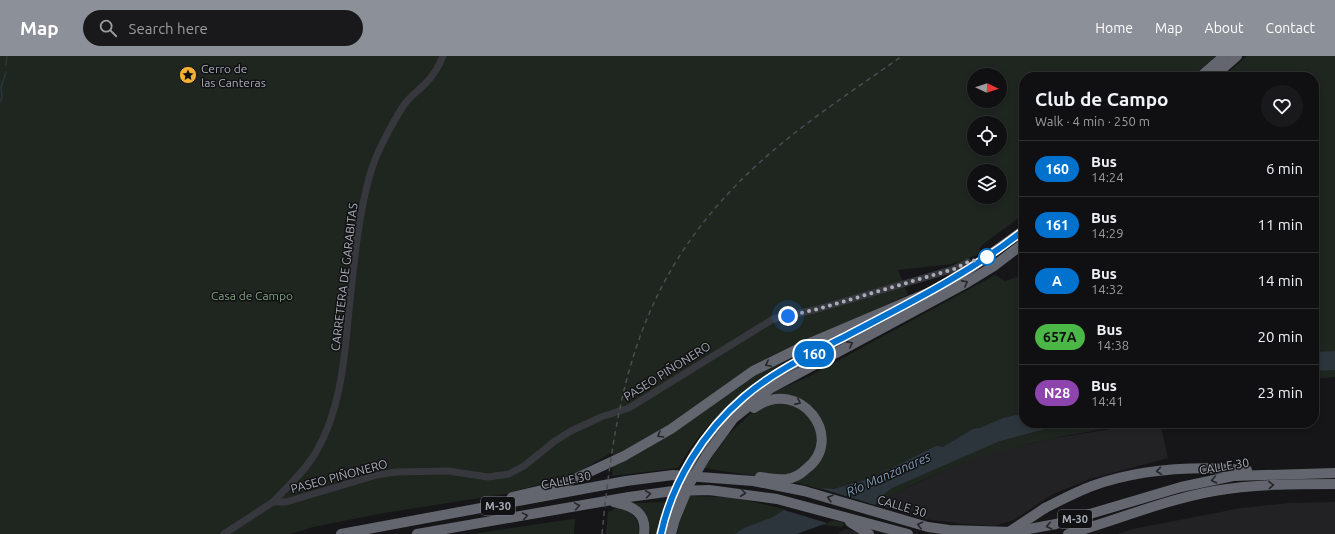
<!DOCTYPE html>
<meta charset="utf-8">
<style>
body{margin:0;font-family:Ubuntu,sans-serif;background:#19191b;color:#f1f3f6;height:100vh;display:flex;flex-direction:column;font-size:15px;white-space:nowrap}
*{box-sizing:border-box;margin:0}
p{font-size:13px;color:#9c9d9f}
.icon{flex:none;width:22px;height:22px;fill:none;stroke:currentColor;stroke-width:2;stroke-linecap:round;stroke-linejoin:round}
.map{position:relative;flex:1;overflow:hidden}
.panel{position:absolute;left:1019px;top:16px;width:300px;height:356px;display:flex;flex-direction:column;background:#101012;border-radius:16px;box-shadow:0 2px 6px #0003,0 0 0 1px #303032}
.panel>*{flex:none}
.badge{padding:0 8px;border-radius:13px;font-size:14px;line-height:26px}
.needle{width:26px;rotate:94deg}
.buttons{position:absolute;left:967px;top:12px;display:grid;gap:8px}
.buttons a{display:grid;place-items:center;width:40px;height:40px;border-radius:50%;background:#101012;box-shadow:0 2px 6px #0003,0 0 0 1px #303032;font-size:20px}
.you{position:absolute;width:20px;height:20px;margin:-10px;border:3px solid #fff;border-radius:50%;background:#1a73e8;box-shadow:0 0 0 6px #1a73e833}
.map>.badge{position:absolute;translate:-50% -50%;box-shadow:0 0 0 2px #fff}
.round{display:grid;place-items:center;flex:none;width:42px;height:42px;border-radius:21px;background:#19191b}
.headline{display:flex;align-items:center;justify-content:space-between;height:68px;padding:0 16px}
h1{font-size:19px;font-weight:700;line-height:30px}
ul{padding:0;list-style:none}
li{display:flex;align-items:center;gap:12px;height:56px;padding:0 16px;border-top:1px solid #303032}
li div{flex:1}
li b{display:block;font-size:15px}
li em{font-style:normal}
li .badge{min-width:44px;font-weight:700;text-align:center}
header{display:flex;align-items:center;gap:24px;box-sizing:border-box;height:56px;padding:0 20px;background:#8c9099;color:#fff}
header strong{font-size:19px}
nav{display:flex;gap:22px;margin-inline-start:auto;font-size:14px}
.search{width:280px;height:36px;background:#19191b;display:flex;align-items:center;gap:10px;box-sizing:border-box;padding:0 14px;border-radius:22px;color:#9c9d9f;font-size:15px}
.map>svg:first-child{display:block}
.built{fill:#222225}
.green{fill:#1e261f;fill-rule:evenodd}
.water{fill:#2c353c}
.pier{fill:#161618}
.lines{fill:none;stroke-linecap:round;stroke-linejoin:round}
.stream{stroke:#2c353c;stroke-width:1.5}
.minor{stroke:#37383d;stroke-width:7}
.highway{stroke:#63666e;stroke-width:10}
.rail{stroke:#4a4c52;stroke-width:1.5;stroke-dasharray:5 4;stroke-linecap:butt}
.highway-bridge{stroke:#63666e;stroke-width:10}
.oneway{stroke:#26262a}
.line-casing{stroke:#fff;stroke-width:9}
.line{stroke:#0072ce;stroke-width:6}
.walk{stroke:#a8adb8;stroke-width:4;stroke-dasharray:0 7.2}
.stop-dot{fill:#fff;stroke:#0072ce;stroke-width:2}
.labels{text-anchor:middle;dominant-baseline:central;stroke-width:3;stroke-linejoin:round;paint-order:stroke}
.shield{fill:#111113;stroke:#7b7e86;stroke-width:1}
.shield-label{font-size:11px;font-weight:bold;fill:#a8adb8}
.poi-label{font-size:12px;fill:#a8adb8;stroke:#111113;text-anchor:start}
.street-label{font-size:12px;fill:#a8adb8;stroke:#111113}
.park-label{font-size:12px;fill:#7fa381;stroke:#111113}
.water-label{font-size:13px;font-style:italic;fill:#7f9bb3;stroke:#111113}
</style>
<header>
<strong>Map</strong>
<div class="search"><svg class="icon" aria-label="search" viewBox="0 0 24 24"><circle cx="10" cy="10" r="6"/><path d="M15 15l6 6"/></svg>Search here</div>
<nav><a>Home</a><a>Map</a><a>About</a><a>Contact</a></nav>
</header>
<div class="map">
<svg width="1335" height="478" viewBox="0 0 1335 478">
<rect width="100%" height="100%" fill="#161618"/>
<g class="built">
<polygon points="1146,367 1160,367 1168,402 1090,423 1053,438 1014,464 995,470 964,468 924,463 875,449 889,440 950,412 995,396 1050,383"/>
<polygon points="1335,446 1335,478 1117,478 1133,473 1241,452 1290,447"/>
<polygon points="846,473 855,475 860,478 837,478"/>
</g>
<g class="green">
<path d="M0 0H1216L1192 21H1024V158L982 189 977 199 952 208 898 214 908 239 785 295 789 303C746 331 704 366 678 412L612 420 613 396 573 419 505 438 384 457 313 471 290 478H0ZM974 19H1000V45H974ZM974 67H1000V93H974ZM974 115H1000V141H974Z"/>
<polygon points="1247,0 1335,0 1335,321 1314,323 1314,21 1223,21"/>
<path d="M1024 199V367H1146C1053 379 957 399 875 449L799 427 704 412 729 378 772 337 810 320 995 219 1005 225 1017 221 1023 215 1017 205Z"/>
<polygon points="690,440 732,441 845,467 842,471 823,469 793,478 677,478 681,459"/>
<polygon points="666,446 658,478 651,478 646,460 635,447"/>
<path d="M618 451C634 458 639 460 639 478H606L608 456Z"/>
<polygon points="572,463 575,463 574,478 472,478"/>
</g>
<g class="water">
<polygon points="1335,295 1335,314 1314,315 1314,296"/>
<polygon points="1024,357 1024,367 1068,367 1000,385 892,432 884,438 875,449 797,478 735,478 744,472 773,461 819,432 834,433 874,421 936,390 943,391 973,373 980,372 1003,362"/>
</g>
<polygon class="pier" points="819,432 875,449 827,467 784,454"/>
<g class="lines">
<g class="stream">
<polyline points="6,9 7,0"/>
<polyline points="0,45 2,42 1,31 6,16"/>
</g>
<g class="minor">
<path d="M273 446C288 430 305 415 316 396 339 357 344 309 348 264 353 217 358 154 373 109 379 92 394 64 404 49 409 41 418 35 425 28 433 20 439 10 443 0"/>
<polyline points="224,478 273,446 286,446 377,419 396,416 448,415 488,421 509,418 524,410 555,385 571,375 601,361 629,352 773,263 818,253 954,213 968,206"/>
</g>
<g class="highway">
<polyline points="1200,21 1224,0"/>
<polyline points="1213,21 1237,0"/>
<polyline points="926,239 963,218 1024,174"/>
<path d="M754 352C800 319 847 383 806 413 801 418 794 422 787 423 778 424 769 422 760 421"/>
<path d="M696 396C706 383 715 369 727 357 765 318 819 295 867 269"/>
<polyline points="706,400 733,363 771,332 968,226 994,210 1024,187"/>
<polyline points="512,441 559,430 624,400 671,373 753,315 812,286 932,235"/>
<path d="M614 446C632 450 647 456 644 478"/>
<path d="M1045 452C1061 444 1076 436 1092 430 1142 412 1196 410 1247 414"/>
<polyline points="850,466 869,478"/>
<polyline points="341,478 626,425 673,419 753,425 804,435 928,471 949,474 1013,476 1056,468 1181,431 1233,420 1335,417"/>
<polyline points="417,478 629,441 673,435 709,434 777,443 908,478"/>
<polyline points="661,478 666,461"/>
<polyline points="671,478 675,463"/>
<path d="M1068 478C1117 464 1164 444 1214 435 1253 428 1295 428 1335 428"/>
</g>
<path class="rail" d="M602 478C617 325 641 215 759 107 803 67 854 34 902 0"/>
<g class="highway-bridge">
<polyline points="666,461 680,425 696,396"/>
<polyline points="675,463 690,427 706,400"/>
<polyline points="1006,478 1045,452"/>
</g>
</g>
<defs><path id="oneway-chevron" d="M-2-3.5L2.5 0L-2 3.5" fill="none" stroke-width="1.6" stroke-linecap="round" stroke-linejoin="round"/></defs>
<g class="oneway">
<use href="#oneway-chevron" transform="translate(965 227) rotate(-29)"/>
<use href="#oneway-chevron" transform="translate(850 288) rotate(-28)"/>
<use href="#oneway-chevron" transform="translate(768 308) rotate(154)"/>
<use href="#oneway-chevron" transform="translate(798 346) rotate(24)"/>
<use href="#oneway-chevron" transform="translate(660 379) rotate(150)"/>
<use href="#oneway-chevron" transform="translate(1159 415) rotate(173)"/>
<use href="#oneway-chevron" transform="translate(1214 424) rotate(168)"/>
<use href="#oneway-chevron" transform="translate(1271 429) rotate(-3)"/>
<use href="#oneway-chevron" transform="translate(743 437) rotate(7)"/>
<use href="#oneway-chevron" transform="translate(648 438) rotate(-8)"/>
<use href="#oneway-chevron" transform="translate(830 442) rotate(-164)"/>
<use href="#oneway-chevron" transform="translate(577 450) rotate(-10)"/>
<use href="#oneway-chevron" transform="translate(525 460) rotate(-10)"/>
<use href="#oneway-chevron" transform="translate(920 469) rotate(-167)"/>
<use href="#oneway-chevron" transform="translate(1049 470) rotate(169)"/>
</g>
<g class="lines">
<defs>
<path id="line" d="M661 478C672 426 704 375 744 341 774 315 813 297 848 279 909 247 970 217 1024 174"/>
</defs>
<use href="#line" class="line-casing"/>
<use href="#line" class="line"/>
<polyline class="walk" points="788,260 818,253 954,213 968,206 987,201"/>
</g>
<defs>
<symbol id="sight-disc" viewBox="-11 -11 22 22"><circle r="9.5" fill="#f2b134" stroke="#111113"/><path d="M0-6L1.8-2.2L6-1.7L2.9 1.2L3.7 5.4L0 3.3L-3.7 5.4L-2.9 1.2L-6-1.7L-1.8-2.2Z" fill="#111"/></symbol>
</defs>
<g fill-rule="evenodd">
<use href="#sight-disc" x="178" y="9" width="20" height="20"/>
</g>
<circle class="stop-dot" cx="987" cy="201" r="8"/>
<g class="labels">
<g class="shield">
<rect x="481" y="441" width="34" height="18" rx="3"/>
<rect x="1058" y="454" width="34" height="18" rx="3"/>
</g>
<g class="shield-label">
<text x="498" y="450">M-30</text>
<text x="1075" y="463">M-30</text>
</g>
<g class="poi-label">
<text x="201" y="12">Cerro de<tspan x="201" dy="14">las Canteras</tspan></text>
</g>
<g class="street-label">
<text transform="translate(344 221) rotate(-83)">CARRETERA DE GARABITAS</text>
<text transform="translate(667 315) rotate(-32)">PASEO PIÑONERO</text>
<text transform="translate(1224 410) rotate(-9)">CALLE 30</text>
<text transform="translate(339 420) rotate(-15)">PASEO PIÑONERO</text>
<text transform="translate(566 424) rotate(-11)">CALLE 30</text>
<text transform="translate(902 450) rotate(16)">CALLE 30</text>
</g>
<g class="park-label">
<text x="252" y="239">Casa de Campo</text>
</g>
<g class="water-label">
<text transform="translate(888 418) rotate(-24)">Río Manzanares</text>
</g>
</g>
</svg>
<div class="buttons">
<a><svg class="needle" viewBox="-14 -14 28 28"><path d="M0-13l5 13h-10z" fill="#e53935"/><path d="M0 13l5-13h-10z" fill="#9c9d9f"/></svg></a>
<a><svg class="icon" aria-label="locate" viewBox="0 0 24 24"><circle cx="12" cy="12" r="6"/><path d="M12 2v4M12 18v4M2 12h4M18 12h4"/></svg></a>
<a><svg class="icon" aria-label="layers" viewBox="0 0 24 24"><path d="M12 4l9 5-9 5-9-5zM3 14l9 5 9-5"/></svg></a>
</div>
<div class="you" style="left:788px;top:260px"></div>
<b class="badge" style="left:814px;top:298px;background:#0072ce;color:#fff">160</b>
<section class="panel">
<div class="headline"><div><h1>Club de Campo</h1><p>Walk · 4 min · 250 m</p></div><a class="round"><svg class="icon" aria-label="heart" viewBox="0 0 24 24"><path d="M12 20l-8-8c-3-5 5-10 8-4 3-6 11-1 8 4z"/></svg></a></div>
<ul>
<li><span class="badge" style="background:#0072ce;color:#fff">160</span><div><b>Bus</b><p>14:24</p></div><em>6 min</em></li>
<li><span class="badge" style="background:#0072ce;color:#fff">161</span><div><b>Bus</b><p>14:29</p></div><em>11 min</em></li>
<li><span class="badge" style="background:#0072ce;color:#fff">A</span><div><b>Bus</b><p>14:32</p></div><em>14 min</em></li>
<li><span class="badge" style="background:#4ab747;color:#111">657A</span><div><b>Bus</b><p>14:38</p></div><em>20 min</em></li>
<li><span class="badge" style="background:#8e44ad;color:#fff">N28</span><div><b>Bus</b><p>14:41</p></div><em>23 min</em></li>
</ul>
</section>
</div>
